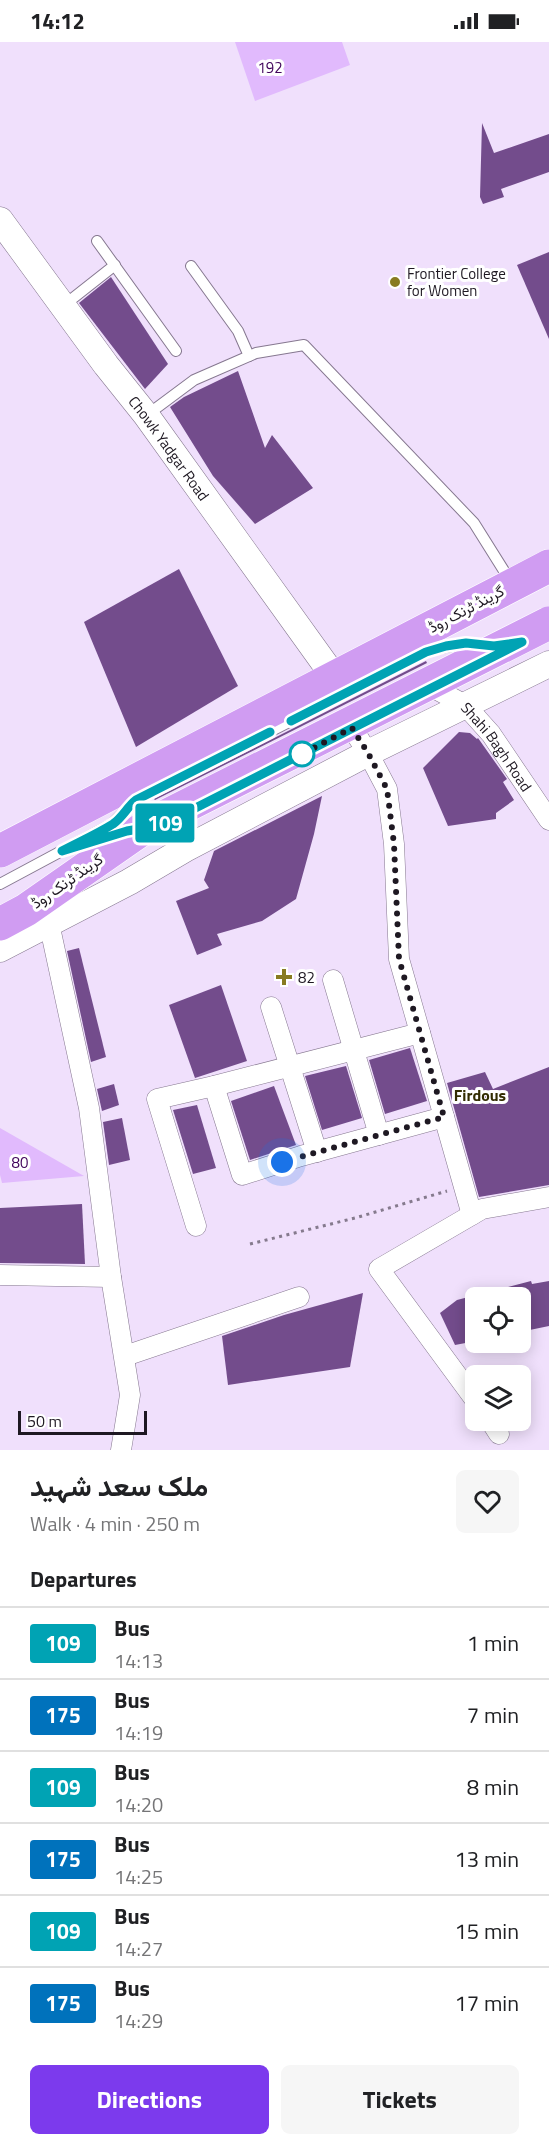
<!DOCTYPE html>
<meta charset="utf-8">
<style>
body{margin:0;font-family:"Titillium Web",Vazirmatn,sans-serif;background:#f6f6f6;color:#202124;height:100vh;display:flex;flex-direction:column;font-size:22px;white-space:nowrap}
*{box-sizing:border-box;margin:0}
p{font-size:20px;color:#757577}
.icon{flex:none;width:33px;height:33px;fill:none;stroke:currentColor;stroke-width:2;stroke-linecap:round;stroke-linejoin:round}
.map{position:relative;height:1408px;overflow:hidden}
.drawer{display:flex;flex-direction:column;background:#fff;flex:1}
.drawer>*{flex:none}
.badge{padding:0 12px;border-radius:4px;font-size:21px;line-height:39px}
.fabs{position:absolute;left:465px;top:1245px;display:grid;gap:12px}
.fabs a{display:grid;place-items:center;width:66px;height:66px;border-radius:9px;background:#fff;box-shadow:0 3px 15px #0003;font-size:30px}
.scale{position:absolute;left:18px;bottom:15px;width:129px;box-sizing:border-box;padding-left:6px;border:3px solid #1e1822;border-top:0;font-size:16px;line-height:21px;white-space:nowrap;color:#1e1822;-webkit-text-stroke:4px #fff;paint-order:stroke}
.you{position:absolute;width:30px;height:30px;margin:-15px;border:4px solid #fff;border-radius:50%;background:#1a73e8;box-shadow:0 0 0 9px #1a73e833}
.map>.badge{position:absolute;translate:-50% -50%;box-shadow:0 0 0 3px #fff}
h2{padding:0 30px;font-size:22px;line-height:54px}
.round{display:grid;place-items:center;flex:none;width:63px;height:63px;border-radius:9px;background:#f6f6f6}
.overview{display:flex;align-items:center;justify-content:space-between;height:102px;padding:0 30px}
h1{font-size:28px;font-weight:700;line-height:45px}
.cta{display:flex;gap:12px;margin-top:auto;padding:12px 30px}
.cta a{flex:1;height:69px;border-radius:9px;background:#7c3aed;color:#fff;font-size:24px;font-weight:700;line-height:69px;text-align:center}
.cta a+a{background:#f6f6f6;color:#202124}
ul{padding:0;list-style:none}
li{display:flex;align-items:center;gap:18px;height:72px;padding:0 30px;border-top:2px solid #e0e0e0}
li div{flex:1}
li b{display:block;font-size:22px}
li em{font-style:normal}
li .badge{min-width:66px;font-weight:700;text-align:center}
.status{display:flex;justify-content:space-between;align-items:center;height:42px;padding:0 30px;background:#fff;direction:ltr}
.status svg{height:16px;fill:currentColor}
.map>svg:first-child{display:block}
.green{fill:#e1bafd}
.building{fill:#734c8c}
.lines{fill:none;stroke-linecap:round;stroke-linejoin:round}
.service-casing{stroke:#867890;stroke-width:12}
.minor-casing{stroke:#867890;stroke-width:21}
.tertiary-casing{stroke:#867890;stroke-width:27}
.trunk-casing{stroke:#fff;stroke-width:34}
.path{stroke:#857a8d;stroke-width:3;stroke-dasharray:3 4.5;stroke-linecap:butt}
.service{stroke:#fff;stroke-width:10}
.minor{stroke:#fff;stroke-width:20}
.tertiary{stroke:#fff;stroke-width:26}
.trunk{stroke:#d09cf2;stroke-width:33}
.trunk-bridge-casing{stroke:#fff;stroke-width:34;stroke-linecap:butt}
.trunk-bridge{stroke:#d09cf2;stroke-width:33}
.line-casing{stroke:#fff;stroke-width:14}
.line{stroke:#00a3b4;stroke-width:9}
.walk{stroke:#1e1822;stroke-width:6;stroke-dasharray:0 10.8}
.poi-dot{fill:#887b21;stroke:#fff;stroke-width:2}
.stop-dot{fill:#fff;stroke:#00a3b4;stroke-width:3}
.labels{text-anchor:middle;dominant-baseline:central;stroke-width:6;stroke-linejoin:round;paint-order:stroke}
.park-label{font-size:15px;fill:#3f025a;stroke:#fff}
.poi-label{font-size:15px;fill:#1e1822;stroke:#fff;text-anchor:start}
.street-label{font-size:15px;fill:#1e1822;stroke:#fff}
.neighbourhood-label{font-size:16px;font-weight:bold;fill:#322c01;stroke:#fff}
</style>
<div class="status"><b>14:12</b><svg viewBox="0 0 49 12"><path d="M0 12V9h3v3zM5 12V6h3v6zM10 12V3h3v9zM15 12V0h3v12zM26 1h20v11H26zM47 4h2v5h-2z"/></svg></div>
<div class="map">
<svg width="549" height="1408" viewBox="0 0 549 1408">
<rect width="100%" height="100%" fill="#f0e0fc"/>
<g class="green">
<polygon points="235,0 342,0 350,23 255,59"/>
<polygon points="0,1086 84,1134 2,1141 0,1133"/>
</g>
<g class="building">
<polygon points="482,81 494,111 549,92 549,130 501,147 504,155 483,162 480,155"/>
<polygon points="549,210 549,297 517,223"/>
<polygon points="111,235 168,322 145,347 79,261"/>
<polygon points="238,329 265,406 272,393 313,446 255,482 213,434 170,365 184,355"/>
<polygon points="179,527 238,644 136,705 84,580"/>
<polygon points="426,619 427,621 155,758 154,757"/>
<polygon points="459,690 470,691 477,697 478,696 507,737 503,740 514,758 496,771 496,777 448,784 423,726"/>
<polygon points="322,754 314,792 296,857 262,879 217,892 222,903 197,913 176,859 209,846 204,838 214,809"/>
<polygon points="79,906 106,1015 91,1020 67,909"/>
<polygon points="221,943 247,1019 195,1036 169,963"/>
<polygon points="410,1006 427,1059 385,1072 369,1018"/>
<polygon points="346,1024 362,1076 322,1088 305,1034"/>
<polygon points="549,1025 549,1143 479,1155 447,1041 485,1030 493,1047"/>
<polygon points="114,1042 119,1063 102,1069 97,1047"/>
<polygon points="274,1044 296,1103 250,1118 231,1059"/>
<polygon points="197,1063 216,1126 193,1132 173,1068"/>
<polygon points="122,1076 130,1118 109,1123 103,1080"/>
<polygon points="82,1162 85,1222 0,1221 0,1166"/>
<polygon points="531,1239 532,1242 549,1239 549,1284 520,1290 520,1256 485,1256 485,1251"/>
<polygon points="363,1251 350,1325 228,1343 222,1294 284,1273"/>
<polygon points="476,1253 476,1299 455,1303 440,1271 457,1258"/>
</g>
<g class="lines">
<defs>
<g id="service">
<polyline points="97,199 176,309"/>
<polyline points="191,224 238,289 249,314"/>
<polyline points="63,264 115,223"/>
<polyline points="147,373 194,338 256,311 304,303 474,481 511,540"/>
<path d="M0 842 112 782 136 758 426 610C445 604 462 601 483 603"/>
</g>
<g id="minor">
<path id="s1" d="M432 645 465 663 491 692 549 778"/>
<polyline points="352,686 368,711 387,747 394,802 399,917 472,1173"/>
<polyline points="49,881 89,1066 111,1235 130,1353 121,1408"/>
<polyline points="333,938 379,1093"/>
<polyline points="271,965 317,1110"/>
<polyline points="214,1044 242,1133 301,1114 444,1075"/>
<polyline points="196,1184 157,1057 214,1044 420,991"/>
<polyline points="0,1233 111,1235"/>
<polyline points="125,1314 299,1255"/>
<polyline points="476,1359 379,1227 482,1167 549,1155"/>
<polyline points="490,1378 499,1392"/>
</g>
<g id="tertiary">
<path id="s2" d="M0 178 106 323 146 373 335 636"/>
<polyline points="0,907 129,840 185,807 368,711 549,622"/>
</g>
<polyline id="trunk" points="0,809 549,524"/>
</defs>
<use href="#service" class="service-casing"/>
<use href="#minor" class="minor-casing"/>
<use href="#tertiary" class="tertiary-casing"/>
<use href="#trunk" class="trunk-casing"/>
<polyline class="path" points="250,1202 355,1176 447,1149"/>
<use href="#service" class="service"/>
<use href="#minor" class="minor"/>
<use href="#tertiary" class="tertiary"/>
<use href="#trunk" class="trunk"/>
<defs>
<polyline id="trunk-bridge" points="0,882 26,868 148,783 549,581"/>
</defs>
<use href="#trunk-bridge" class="trunk-bridge-casing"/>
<use href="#trunk-bridge" class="trunk-bridge"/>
</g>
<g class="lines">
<defs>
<path id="line" d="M270 690 136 758C127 765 123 775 113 782 97 792 79 800 62 809L127 789 162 783 522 600 494 604 466 601 446 604 426 610 291 679"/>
</defs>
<use href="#line" class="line-casing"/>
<use href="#line" class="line"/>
<polyline class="walk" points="282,1120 444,1075 399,917 394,802 387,747 368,711 352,686 302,712"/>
</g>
<g class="poi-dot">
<circle cx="395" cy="240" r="6"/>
<path d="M281 926h6v6h6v6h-6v6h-6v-6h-6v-6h6z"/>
</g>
<circle class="stop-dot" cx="302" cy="712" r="12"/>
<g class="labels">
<g class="park-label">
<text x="270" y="25">192</text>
<text x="20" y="1120">80</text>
</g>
<g class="poi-label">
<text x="407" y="231">Frontier College<tspan x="407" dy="17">for Women</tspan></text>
<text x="298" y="935">82</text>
</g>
<g class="street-label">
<text stroke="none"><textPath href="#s2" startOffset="284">Chowk Yadgar Road</textPath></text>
<text transform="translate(466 567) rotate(-28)">گرینڈ ٹرنک روڈ</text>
<text stroke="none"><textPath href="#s1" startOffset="90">Shahi Bagh Road</textPath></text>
<text transform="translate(67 839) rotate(-35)">گرینڈ ٹرنک روڈ</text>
</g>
<g class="neighbourhood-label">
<text x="480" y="1053">Firdous</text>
</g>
</g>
</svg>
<div class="fabs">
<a><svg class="icon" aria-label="locate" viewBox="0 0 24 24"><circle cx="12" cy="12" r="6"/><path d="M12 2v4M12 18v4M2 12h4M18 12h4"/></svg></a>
<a><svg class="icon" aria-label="layers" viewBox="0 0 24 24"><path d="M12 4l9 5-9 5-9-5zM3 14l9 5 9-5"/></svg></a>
</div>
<div class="scale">50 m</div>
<div class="you" style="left:282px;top:1120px"></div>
<b class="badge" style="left:165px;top:781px;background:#00a3b4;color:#fff">109</b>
</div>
<section class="drawer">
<div class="overview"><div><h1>ملک سعد شہید</h1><p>Walk · 4 min · 250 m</p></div><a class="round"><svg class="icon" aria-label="heart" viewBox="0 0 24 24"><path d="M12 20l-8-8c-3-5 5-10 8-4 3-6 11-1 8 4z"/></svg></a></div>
<h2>Departures</h2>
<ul>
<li><span class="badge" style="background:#00a3b4;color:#fff">109</span><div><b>Bus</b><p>14:13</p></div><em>1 min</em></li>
<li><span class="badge" style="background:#0072bc;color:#fff">175</span><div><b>Bus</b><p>14:19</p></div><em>7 min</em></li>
<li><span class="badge" style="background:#00a3b4;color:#fff">109</span><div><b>Bus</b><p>14:20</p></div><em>8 min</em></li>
<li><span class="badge" style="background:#0072bc;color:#fff">175</span><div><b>Bus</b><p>14:25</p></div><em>13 min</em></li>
<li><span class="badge" style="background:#00a3b4;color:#fff">109</span><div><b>Bus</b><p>14:27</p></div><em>15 min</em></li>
<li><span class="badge" style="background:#0072bc;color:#fff">175</span><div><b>Bus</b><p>14:29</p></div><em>17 min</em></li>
</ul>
<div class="cta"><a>Directions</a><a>Tickets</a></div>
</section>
